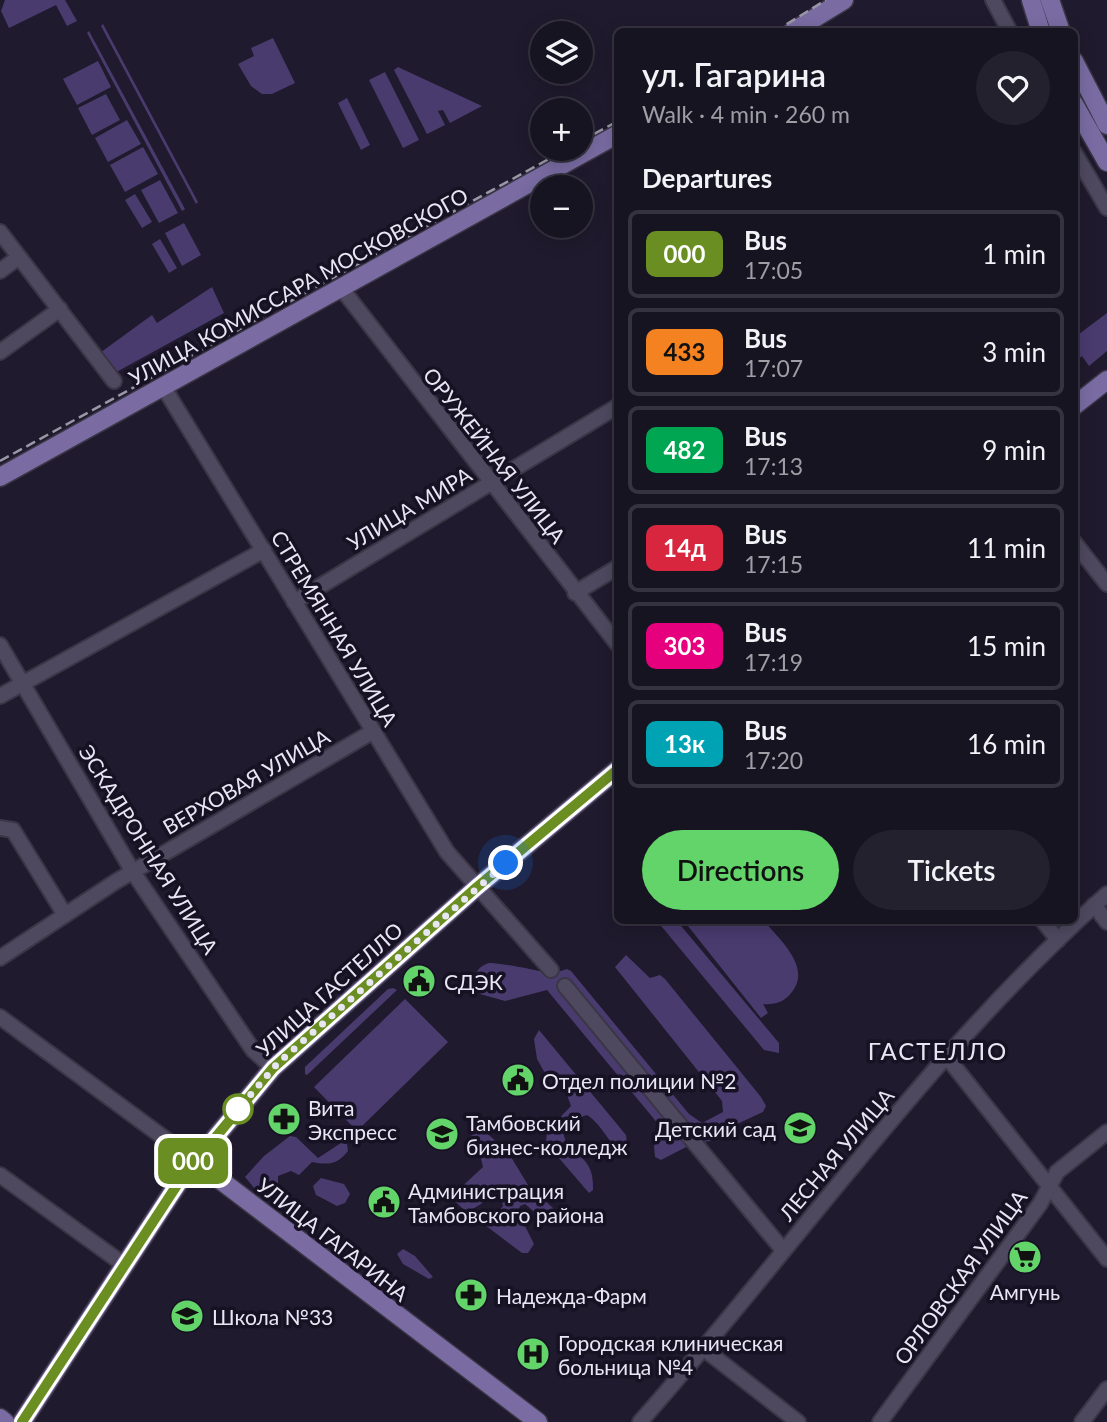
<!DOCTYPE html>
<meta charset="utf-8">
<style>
body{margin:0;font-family:Lato,sans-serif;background:#24212f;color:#f1f3f6;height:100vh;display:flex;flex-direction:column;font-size:26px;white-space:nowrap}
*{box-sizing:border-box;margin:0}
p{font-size:23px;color:#9e9ea5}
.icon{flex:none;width:38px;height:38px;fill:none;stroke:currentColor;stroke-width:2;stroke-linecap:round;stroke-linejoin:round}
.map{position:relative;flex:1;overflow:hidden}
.sheet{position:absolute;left:614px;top:28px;width:464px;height:896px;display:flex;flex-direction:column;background:#171422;border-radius:10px;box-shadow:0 4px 18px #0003,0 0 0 2px #363340}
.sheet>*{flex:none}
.badge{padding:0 14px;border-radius:10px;font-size:24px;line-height:46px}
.buttons{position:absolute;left:530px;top:21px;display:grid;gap:14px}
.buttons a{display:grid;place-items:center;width:63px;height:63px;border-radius:50%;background:#171422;box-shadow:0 4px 18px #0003,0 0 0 2px #363340;font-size:35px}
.you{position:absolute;width:35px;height:35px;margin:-18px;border:5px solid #fff;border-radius:50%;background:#1a73e8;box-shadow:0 0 0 10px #1a73e833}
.map>.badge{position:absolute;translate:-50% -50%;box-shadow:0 0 0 4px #fff}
h2{padding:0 28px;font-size:26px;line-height:63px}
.round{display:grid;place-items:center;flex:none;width:74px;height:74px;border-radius:37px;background:#24212f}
.head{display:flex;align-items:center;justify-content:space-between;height:119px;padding:0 28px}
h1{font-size:33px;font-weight:600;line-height:52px}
.primary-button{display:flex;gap:14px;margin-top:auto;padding:14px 28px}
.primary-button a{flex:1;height:80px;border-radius:42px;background:#62d469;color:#111;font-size:28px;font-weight:600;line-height:80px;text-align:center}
.primary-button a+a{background:#24212f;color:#f1f3f6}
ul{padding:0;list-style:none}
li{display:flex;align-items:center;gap:21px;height:88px;margin:0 14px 10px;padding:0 14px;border:4px solid #363340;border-radius:10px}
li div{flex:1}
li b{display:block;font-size:26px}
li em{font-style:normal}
li .badge{min-width:77px;font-weight:700;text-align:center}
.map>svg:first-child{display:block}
.green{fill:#493b6e}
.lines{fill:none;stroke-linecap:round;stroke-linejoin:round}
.minor-casing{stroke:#3a3646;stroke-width:18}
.major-casing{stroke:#3a3646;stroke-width:21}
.minor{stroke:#4e495f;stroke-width:14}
.major{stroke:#7a6ca3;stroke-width:18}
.rail{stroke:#9a97a6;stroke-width:2.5;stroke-dasharray:10 5;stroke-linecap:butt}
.line-casing{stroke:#fff;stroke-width:16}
.line{stroke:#6b8e23;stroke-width:10}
.walk{stroke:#e8e6f3;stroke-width:7;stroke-dasharray:0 12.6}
.stop-dot{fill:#fff;stroke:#6b8e23;stroke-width:3.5}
.labels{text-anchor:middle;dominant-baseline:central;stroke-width:7;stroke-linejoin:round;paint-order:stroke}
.street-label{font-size:21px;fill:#e8e6f3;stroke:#161123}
.poi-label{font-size:21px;fill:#e8e6f3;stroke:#161123;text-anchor:start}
.quarter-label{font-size:24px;letter-spacing:2px;fill:#e8e6f3;stroke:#161123}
</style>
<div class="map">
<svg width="1107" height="1422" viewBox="0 0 1107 1422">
<rect width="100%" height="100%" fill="#1f1a2d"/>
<g class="green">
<polygon points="5,0 65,0 77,21 67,26 56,5 9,28 1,11"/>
<polygon points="103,24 198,202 196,204 101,26"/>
<polygon points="89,31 185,209 182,211 87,33"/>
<polygon points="273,38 295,83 272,94 262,94 251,86 238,64 254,56 251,48"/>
<polygon points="98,61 111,87 77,105 63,79"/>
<polygon points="398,67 482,106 450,123 443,110 438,111 445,125 427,134 394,70"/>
<polygon points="385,72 419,140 403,148 369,80"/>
<polygon points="106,94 120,120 92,135 78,108"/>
<polygon points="347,98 370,145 361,150 338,103"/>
<polygon points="127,120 141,144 108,162 95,138"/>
<polygon points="143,147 158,174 125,192 110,165"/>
<polygon points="160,180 178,213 159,223 141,190"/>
<polygon points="135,194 152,222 142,228 125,200"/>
<polygon points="184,223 201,255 182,266 165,233"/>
<polygon points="160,239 177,268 169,273 152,244"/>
<polygon points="212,287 224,313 111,375 97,355 152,315 157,323"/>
<polygon points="1107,313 1107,351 1089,366 1082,356 1075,362 1075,337"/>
<polygon points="657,921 677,921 779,1043 779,1053 764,1050"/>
<path d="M684 921H764C779 939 812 967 792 992 785 1002 774 1005 763 1004L768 1013 761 1018Z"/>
<path d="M626 955 650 978 660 975 665 979 761 1097 766 1106 763 1112 724 1130 710 1141 692 1144 661 1160 655 1157 654 1146 664 1131 547 990 505 1001 480 994C470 983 474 967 489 963 496 962 543 971 551 974L567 969 571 971 689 1114 702 1123 723 1112 722 1101 615 967Z"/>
<polygon points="393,988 397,990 307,1075 305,1074 305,1067 388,989"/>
<polygon points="405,999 448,1042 357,1131 314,1087"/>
<path d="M539 1030 626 1135 628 1151 623 1154C612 1149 603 1125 587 1115L570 1121 562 1129 567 1146C585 1159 594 1166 593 1190L589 1193 546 1143 547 1131 571 1106 566 1092 546 1075 537 1059 534 1039Z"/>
<path d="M481 1128 508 1152 528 1185 554 1209V1215L545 1221 525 1204 520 1206 518 1212 534 1244 528 1253H522L485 1225V1219L496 1215 503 1206 500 1195C486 1195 479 1211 464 1210L456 1202 457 1191 483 1167 480 1155 470 1142 471 1136Z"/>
<path d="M290 1136 296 1137 318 1158 341 1143 347 1144 348 1151C337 1165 328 1165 312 1162L299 1175 291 1171 278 1176V1185L266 1195 259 1194 245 1177 264 1156Z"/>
<polygon points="321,1178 344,1184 350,1194 345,1203 337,1206 316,1195 313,1186"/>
<polygon points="403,1249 415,1256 433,1277 429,1279 403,1264 397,1254"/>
</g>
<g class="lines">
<defs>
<g id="minor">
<polyline points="993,0 1010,32"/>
<polyline points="1074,152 1107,208"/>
<polyline points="0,232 114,381"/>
<polyline points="0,271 19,257"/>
<polyline points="342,289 618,645"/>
<polyline points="0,352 60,309"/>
<polyline points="163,386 447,852 551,970"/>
<polyline points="1074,542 1107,584"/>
<polyline points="575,593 618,567"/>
<polyline points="294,602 618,406"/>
<polyline points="0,645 133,872 253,1050 273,1068"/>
<polyline points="0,696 264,550"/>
<polyline points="0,828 13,830 65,915"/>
<polyline points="1094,905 1107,922"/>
<polyline points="1042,920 1058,940"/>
<polyline points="0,958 115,882 372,732"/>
<polyline points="565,986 783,1250"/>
<polyline points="0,1017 194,1160"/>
<polyline points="946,1056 1107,1259"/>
<polyline points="0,1175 123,1264"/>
<polyline points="704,1349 798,1422"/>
<path d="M640 1422C796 1246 930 1051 1107 894"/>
<polyline points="880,1422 1040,1204 1057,1172 1107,1132"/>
<polyline points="1082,1422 1107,1389"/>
</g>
<g id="major">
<polyline points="1031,0 1041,32"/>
<polyline points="1050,0 1061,32"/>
<polyline points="792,32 844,0"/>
<polyline points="1074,61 1107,125"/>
<polyline points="1074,104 1107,162"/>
<polyline points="1074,406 1107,380"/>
<polyline points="0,477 618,134"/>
<polyline points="194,1160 538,1422"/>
<polyline points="0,1418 5,1422"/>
<polyline points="22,1422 181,1179 273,1068 477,887 618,769"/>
</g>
</defs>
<use href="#minor" class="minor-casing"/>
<use href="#major" class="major-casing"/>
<use href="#minor" class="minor"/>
<use href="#major" class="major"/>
<g class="rail">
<polyline points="774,32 826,0"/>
<polyline points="581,141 618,121"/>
<polyline points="0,461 567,149"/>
</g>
</g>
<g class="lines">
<defs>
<polyline id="line" points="22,1422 181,1179 273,1068 477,887 618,769"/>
</defs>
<use href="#line" class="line-casing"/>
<use href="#line" class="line"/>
<polyline class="walk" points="238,1109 232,1116 278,1063 506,863"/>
</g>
<defs>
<symbol id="civic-disc" viewBox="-11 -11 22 22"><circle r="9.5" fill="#62d469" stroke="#161123"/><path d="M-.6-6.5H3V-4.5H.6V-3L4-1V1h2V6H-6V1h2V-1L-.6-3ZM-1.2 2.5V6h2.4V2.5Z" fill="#111"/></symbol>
<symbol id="pharmacy-disc" viewBox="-11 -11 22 22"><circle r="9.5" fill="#62d469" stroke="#161123"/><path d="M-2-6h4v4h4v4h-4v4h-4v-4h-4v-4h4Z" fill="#111"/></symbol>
<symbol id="school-disc" viewBox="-11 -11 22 22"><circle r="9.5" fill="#62d469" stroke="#161123"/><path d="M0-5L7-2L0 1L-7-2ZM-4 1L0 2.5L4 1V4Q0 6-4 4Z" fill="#111"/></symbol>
<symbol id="university-disc" viewBox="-11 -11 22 22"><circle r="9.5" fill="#62d469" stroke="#161123"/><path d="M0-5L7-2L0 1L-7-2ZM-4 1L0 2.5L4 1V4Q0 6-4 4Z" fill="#111"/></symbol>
<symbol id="supermarket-disc" viewBox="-11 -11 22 22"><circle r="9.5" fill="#62d469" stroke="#161123"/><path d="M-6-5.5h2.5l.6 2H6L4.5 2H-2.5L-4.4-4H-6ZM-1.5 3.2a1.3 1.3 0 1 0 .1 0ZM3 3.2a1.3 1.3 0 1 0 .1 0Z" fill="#111"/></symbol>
<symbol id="hospital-disc" viewBox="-11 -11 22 22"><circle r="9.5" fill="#62d469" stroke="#161123"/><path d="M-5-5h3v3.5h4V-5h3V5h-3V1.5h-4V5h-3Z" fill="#111"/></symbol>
</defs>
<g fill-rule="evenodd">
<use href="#civic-disc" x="400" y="962" width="38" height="38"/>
<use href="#civic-disc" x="499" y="1061" width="38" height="38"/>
<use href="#pharmacy-disc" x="265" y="1100" width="38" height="38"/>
<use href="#school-disc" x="781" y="1109" width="38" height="38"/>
<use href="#university-disc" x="423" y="1115" width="38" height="38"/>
<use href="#civic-disc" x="365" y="1183" width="38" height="38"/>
<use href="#supermarket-disc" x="1006" y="1238" width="38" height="38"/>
<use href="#pharmacy-disc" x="452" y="1276" width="38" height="38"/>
<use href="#school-disc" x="168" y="1297" width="38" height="38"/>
<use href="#hospital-disc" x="514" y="1335" width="38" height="38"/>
</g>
<circle class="stop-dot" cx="238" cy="1109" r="14"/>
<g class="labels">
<g class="street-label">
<text transform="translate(298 286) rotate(-29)">УЛИЦА КОМИССАРА МОСКОВСКОГО</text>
<text transform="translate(495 455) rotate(52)">ОРУЖЕЙНАЯ УЛИЦА</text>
<text transform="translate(409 508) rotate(-31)">УЛИЦА МИРА</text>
<text transform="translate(335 628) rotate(59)">СТРЕМЯННАЯ УЛИЦА</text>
<text transform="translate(246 781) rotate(-30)">ВЕРХОВАЯ УЛИЦА</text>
<text transform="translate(149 849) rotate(58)">ЭСКАДРОННАЯ УЛИЦА</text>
<text transform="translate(329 989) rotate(-42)">УЛИЦА ГАСТЕЛЛО</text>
<text transform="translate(836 1154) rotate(-50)">ЛЕСНАЯ УЛИЦА</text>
<text transform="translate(333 1239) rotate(38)">УЛИЦА ГАГАРИНА</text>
<text transform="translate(960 1277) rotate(-54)">ОРЛОВСКАЯ УЛИЦА</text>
</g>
<g class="poi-label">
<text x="444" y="981">СДЭК</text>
<text x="542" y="1080">Отдел полиции №2</text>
<text x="308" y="1107">Вита<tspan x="308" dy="24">Экспресс</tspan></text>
<text x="466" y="1122">Тамбовский<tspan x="466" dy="24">бизнес-колледж</tspan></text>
<text x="776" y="1128" text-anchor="end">Детский сад</text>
<text x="408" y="1190">Администрация<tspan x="408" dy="24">Тамбовского района</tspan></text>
<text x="1025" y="1291" text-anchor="middle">Амгунь</text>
<text x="496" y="1295">Надежда-Фарм</text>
<text x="212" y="1316">Школа №33</text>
<text x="558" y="1342">Городская клиническая<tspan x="558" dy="24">больница №4</tspan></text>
</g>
<g class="quarter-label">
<text x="938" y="1050">ГАСТЕЛЛО</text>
</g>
</g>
</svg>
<div class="buttons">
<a><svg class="icon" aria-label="layers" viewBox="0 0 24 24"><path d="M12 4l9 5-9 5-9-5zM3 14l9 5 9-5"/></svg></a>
<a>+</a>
<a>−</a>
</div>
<div class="you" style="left:506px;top:863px"></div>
<b class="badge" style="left:193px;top:1161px;background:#6b8e23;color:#fff">000</b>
<section class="sheet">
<div class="head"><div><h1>ул. Гагарина</h1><p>Walk · 4 min · 260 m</p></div><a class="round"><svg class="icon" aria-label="heart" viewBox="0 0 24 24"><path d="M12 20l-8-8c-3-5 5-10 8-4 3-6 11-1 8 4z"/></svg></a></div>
<h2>Departures</h2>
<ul>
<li><span class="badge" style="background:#6b8e23;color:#fff">000</span><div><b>Bus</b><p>17:05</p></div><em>1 min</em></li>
<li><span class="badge" style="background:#f58220;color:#111">433</span><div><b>Bus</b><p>17:07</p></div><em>3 min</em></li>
<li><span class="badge" style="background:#00a651;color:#fff">482</span><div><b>Bus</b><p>17:13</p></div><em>9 min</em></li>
<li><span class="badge" style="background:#d7263d;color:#fff">14д</span><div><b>Bus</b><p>17:15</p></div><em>11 min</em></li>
<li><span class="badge" style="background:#e6007e;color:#fff">303</span><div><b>Bus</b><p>17:19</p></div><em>15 min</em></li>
<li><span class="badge" style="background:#00a3b4;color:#fff">13к</span><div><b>Bus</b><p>17:20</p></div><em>16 min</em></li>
</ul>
<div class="primary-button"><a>Directions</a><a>Tickets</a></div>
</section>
</div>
